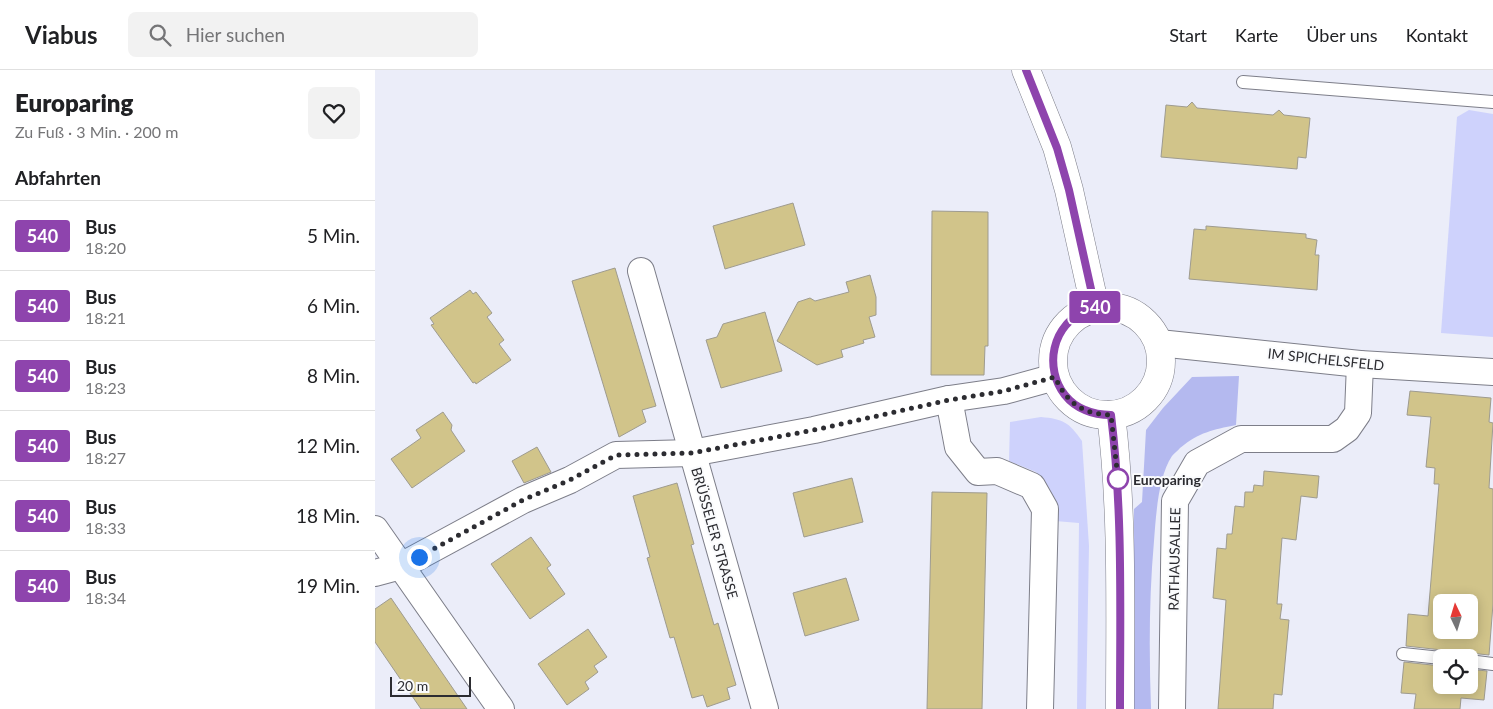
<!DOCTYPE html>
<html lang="de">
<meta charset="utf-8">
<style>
body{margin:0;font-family:Lato,sans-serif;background:#f2f2f2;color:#202124;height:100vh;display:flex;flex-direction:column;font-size:19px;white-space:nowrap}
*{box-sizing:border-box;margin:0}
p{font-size:16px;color:#757577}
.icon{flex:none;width:28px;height:28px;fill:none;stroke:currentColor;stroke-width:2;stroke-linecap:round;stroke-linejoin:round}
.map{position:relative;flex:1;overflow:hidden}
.details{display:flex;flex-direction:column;background:#fff;width:375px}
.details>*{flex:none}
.badge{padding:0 10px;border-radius:4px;font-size:18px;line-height:32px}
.needle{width:32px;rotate:356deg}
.buttons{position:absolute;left:1058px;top:524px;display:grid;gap:10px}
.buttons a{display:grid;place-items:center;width:45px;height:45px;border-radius:8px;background:#fff;box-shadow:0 2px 12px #0003;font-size:25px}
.scale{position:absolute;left:15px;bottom:12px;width:81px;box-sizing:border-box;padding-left:5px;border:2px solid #2c2c31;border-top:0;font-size:14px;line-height:18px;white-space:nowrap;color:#2c2c31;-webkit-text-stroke:4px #fafbfd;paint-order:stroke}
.you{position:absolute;width:25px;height:25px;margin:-12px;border:4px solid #fff;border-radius:50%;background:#1a73e8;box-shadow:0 0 0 8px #1a73e833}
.map>.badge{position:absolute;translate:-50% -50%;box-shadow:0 0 0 2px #fff}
h2{padding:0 15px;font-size:19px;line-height:45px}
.round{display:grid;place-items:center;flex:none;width:52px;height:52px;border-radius:8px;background:#f2f2f2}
.overview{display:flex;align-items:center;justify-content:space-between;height:85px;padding:0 15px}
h1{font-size:24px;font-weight:800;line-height:38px}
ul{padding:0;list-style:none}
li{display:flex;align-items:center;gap:15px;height:70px;padding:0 15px;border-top:1px solid #e0e0e0}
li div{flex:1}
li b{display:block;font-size:19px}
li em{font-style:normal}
li .badge{min-width:55px;font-weight:700;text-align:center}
header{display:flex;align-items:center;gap:30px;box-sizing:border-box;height:70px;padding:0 25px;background:#fff;border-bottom:1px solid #e0e0e0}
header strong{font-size:24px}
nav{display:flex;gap:28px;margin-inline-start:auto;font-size:18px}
.search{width:350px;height:45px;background:#f2f2f2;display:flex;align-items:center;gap:12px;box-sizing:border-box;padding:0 18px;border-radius:8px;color:#757577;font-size:19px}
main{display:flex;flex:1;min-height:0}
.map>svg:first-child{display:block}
.green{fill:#ced2fc}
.forest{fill:#b4b9ef}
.building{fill:#d1c48a;stroke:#9e9b8f;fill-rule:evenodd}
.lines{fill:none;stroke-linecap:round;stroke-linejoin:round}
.lane-casing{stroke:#7d7e89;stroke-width:14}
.street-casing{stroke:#7d7e89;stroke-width:28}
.secondary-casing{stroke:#7d7e89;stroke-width:29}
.lane{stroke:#fff;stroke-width:12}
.street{stroke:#fff;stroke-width:26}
.secondary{stroke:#fff;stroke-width:28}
.line-casing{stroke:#fff;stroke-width:11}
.line{stroke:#8e44ad;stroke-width:8}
.walk{stroke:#2c2c31;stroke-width:5;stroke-dasharray:0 9}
.stop-dot{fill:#fff;stroke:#8e44ad;stroke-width:2.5}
.labels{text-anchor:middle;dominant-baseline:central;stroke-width:4;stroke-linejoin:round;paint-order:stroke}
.street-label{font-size:14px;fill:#2c2c31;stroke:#fafbfd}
.stop-label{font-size:14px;font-weight:bold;fill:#2c2c31;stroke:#fafbfd;text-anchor:start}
</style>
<header>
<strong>Viabus</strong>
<div class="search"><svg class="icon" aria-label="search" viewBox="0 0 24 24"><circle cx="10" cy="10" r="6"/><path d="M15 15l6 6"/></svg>Hier suchen</div>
<nav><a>Start</a><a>Karte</a><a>Über uns</a><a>Kontakt</a></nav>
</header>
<main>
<section class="details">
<div class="overview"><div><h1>Europaring</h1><p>Zu Fuß · 3 Min. · 200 m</p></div><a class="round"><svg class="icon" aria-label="heart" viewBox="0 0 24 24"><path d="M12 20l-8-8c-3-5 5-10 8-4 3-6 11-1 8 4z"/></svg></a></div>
<h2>Abfahrten</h2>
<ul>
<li><span class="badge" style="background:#8e44ad;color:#fff">540</span><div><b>Bus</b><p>18:20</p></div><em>5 Min.</em></li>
<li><span class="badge" style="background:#8e44ad;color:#fff">540</span><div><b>Bus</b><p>18:21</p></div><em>6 Min.</em></li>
<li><span class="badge" style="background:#8e44ad;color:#fff">540</span><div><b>Bus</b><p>18:23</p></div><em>8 Min.</em></li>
<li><span class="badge" style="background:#8e44ad;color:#fff">540</span><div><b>Bus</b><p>18:27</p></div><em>12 Min.</em></li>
<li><span class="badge" style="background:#8e44ad;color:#fff">540</span><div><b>Bus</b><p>18:33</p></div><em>18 Min.</em></li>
<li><span class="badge" style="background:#8e44ad;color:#fff">540</span><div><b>Bus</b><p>18:34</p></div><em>19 Min.</em></li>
</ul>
</section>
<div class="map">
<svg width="1118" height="639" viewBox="0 0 1118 639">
<rect width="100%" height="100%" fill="#ebedf9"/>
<g class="green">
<polygon points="1094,40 1118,44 1118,267 1066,263 1082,47"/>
<path d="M666 347C688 349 694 352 707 371L714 476 711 639H702L704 453 680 451V430L673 416 661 402 634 391 635 352Z"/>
</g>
<path class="forest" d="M864 306 861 355C837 360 825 362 805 378 803 381 799 383 797 386 783 407 781 446 779 471 774 527 774 583 776 639H759V439L767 432 771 360 788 338 817 307Z"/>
<g class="building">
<polygon points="817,32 822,38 898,45 904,40 909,45 935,48 931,88 923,87 922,99 786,87 791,35 812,37"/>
<polygon points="418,133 430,175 350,199 338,156"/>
<polygon points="557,141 613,142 613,276 610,276 609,305 556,305"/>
<polygon points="831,156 931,164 931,168 942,170 940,185 944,185 942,220 814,209 819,159 831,160"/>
<polygon points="240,198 281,336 267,340 271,352 244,367 197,211"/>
<polygon points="495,205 501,227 501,245 494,247 500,267 488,270 489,273 466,280 468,287 442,295 402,271 423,232 435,228 440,231 474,222 471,212"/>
<polygon points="95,220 98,224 101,222 117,243 112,247 129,270 124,274 136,290 101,314 100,312 98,313 56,255 59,254 55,248"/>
<polygon points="390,242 407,301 346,318 331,270 342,267 348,254"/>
<path d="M1035 321 1116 328 1114 352 1118 353 1114 418 1118 419V534L1114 585 1095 583 1090 584 1087 588H1074L1071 582 1067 580 1031 576 1033 544 1053 546 1064 414H1059L1060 398 1051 397 1056 347 1032 345ZM1066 532H1094V560H1066Z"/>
<polygon points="68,342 77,355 76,360 90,381 37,418 16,389 46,368 41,360"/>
<polygon points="162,377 176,402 149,413 137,391"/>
<polygon points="889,401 944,406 942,428 926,426 921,470 907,468 902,534 907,534 905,549 914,550 907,625 899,624 898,639 843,639 851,530 838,528 842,478 851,479 852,464 857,464 860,436 869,437 870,422 878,422 879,415 888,416"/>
<polygon points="477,408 488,452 429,467 418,423"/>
<polygon points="302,413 319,474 316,475 339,555 343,553 361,615 352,618 355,629 332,637 328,625 317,628 299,567 295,568 272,488 275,487 258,426"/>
<polygon points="557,422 612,423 607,639 552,639"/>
<polygon points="156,467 176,495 172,498 190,524 155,549 116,494"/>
<polygon points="471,508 484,550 430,566 418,523"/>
<polygon points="16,528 57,588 92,639 46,639 26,610 0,572 0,539"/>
<polygon points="213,559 232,587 219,596 223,602 210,612 214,619 192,635 163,594"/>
<polygon points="1029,592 1066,596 1066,615 1094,615 1094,599 1112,601 1109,630 1086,628 1085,639 1039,639 1041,624 1026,623"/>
</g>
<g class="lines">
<defs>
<g id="lane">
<polyline points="868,12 1118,32"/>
<polyline points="1028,584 1066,588"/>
<polyline points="1094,591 1118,594"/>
</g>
<g id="street">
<polyline points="266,201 390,639"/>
<polyline points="784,273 985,294 1118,302"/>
<polyline points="574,329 583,377 603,402 622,401 657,416 670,439 665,639"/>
<polyline points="0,459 126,639"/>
<polyline points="0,503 26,496 148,430 195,410 241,385 317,383 439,360 574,329 629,321 680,307"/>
<polyline points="797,639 800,431 822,393 866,369 958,369 972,359 983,343 985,294"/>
</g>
<g id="secondary">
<polyline points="651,0 682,77 694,120 720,237"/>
<circle cx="732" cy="291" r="54"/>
<path d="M736 345C748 442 745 541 745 639"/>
</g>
</defs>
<use href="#lane" class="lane-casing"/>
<use href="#street" class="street-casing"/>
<use href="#secondary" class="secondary-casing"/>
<use href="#lane" class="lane"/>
<use href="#street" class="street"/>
<use href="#secondary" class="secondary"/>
</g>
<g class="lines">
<defs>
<path id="line" d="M651 0 682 78 694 120 720 237C709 242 698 246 691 255 668 282 677 327 710 340 719 344 727 345 736 345 748 442 745 541 745 639"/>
</defs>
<use href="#line" class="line-casing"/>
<use href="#line" class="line"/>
<path class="walk" d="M44 487 148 430 195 410 241 385 317 383 439 360 574 330 629 321 680 307C692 333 707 344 736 345L743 409"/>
</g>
<circle class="stop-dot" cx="743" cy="409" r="10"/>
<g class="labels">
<g class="street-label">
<text transform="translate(951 289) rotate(6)">IM SPICHELSFELD</text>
<text transform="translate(340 463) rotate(74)">BRÜSSELER STRASSE</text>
<text transform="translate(799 489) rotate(-89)">RATHAUSALLEE</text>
</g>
<g class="stop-label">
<text x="758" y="409">Europaring</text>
</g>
</g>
</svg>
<div class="buttons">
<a><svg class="needle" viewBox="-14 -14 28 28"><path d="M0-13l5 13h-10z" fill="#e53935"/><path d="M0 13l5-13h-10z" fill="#757577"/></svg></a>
<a><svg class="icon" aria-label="locate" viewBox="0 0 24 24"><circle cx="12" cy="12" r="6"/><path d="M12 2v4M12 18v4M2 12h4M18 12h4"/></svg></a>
</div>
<div class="scale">20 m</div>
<div class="you" style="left:44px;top:487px"></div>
<b class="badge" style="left:720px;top:237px;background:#8e44ad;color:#fff">540</b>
</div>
</main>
